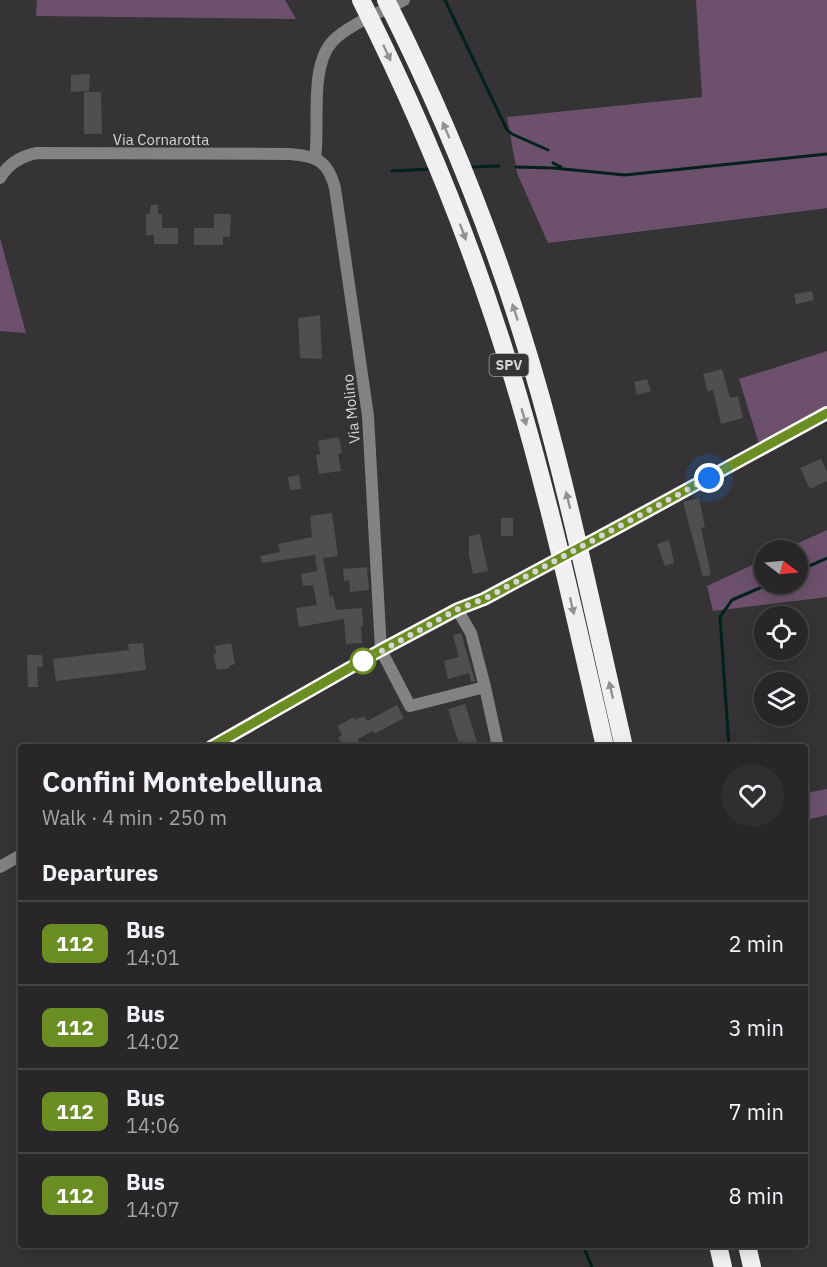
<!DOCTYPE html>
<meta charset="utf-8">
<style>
body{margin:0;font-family:"IBM Plex Sans",sans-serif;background:#302e30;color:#f1f3f6;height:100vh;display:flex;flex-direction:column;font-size:22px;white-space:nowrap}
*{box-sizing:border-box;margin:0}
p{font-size:20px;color:#a5a5a8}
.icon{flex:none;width:33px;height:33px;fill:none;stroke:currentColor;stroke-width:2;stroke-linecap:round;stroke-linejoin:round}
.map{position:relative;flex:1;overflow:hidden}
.sheet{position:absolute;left:18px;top:744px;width:790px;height:504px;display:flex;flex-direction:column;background:#282628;border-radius:6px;box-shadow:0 3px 15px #0003,0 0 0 2px #444345}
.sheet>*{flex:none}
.badge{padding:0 12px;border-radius:9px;font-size:21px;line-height:39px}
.needle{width:39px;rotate:106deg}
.controls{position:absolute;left:754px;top:540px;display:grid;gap:12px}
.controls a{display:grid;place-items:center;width:54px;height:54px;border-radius:50%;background:#282628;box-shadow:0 3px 15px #0003,0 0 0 2px #444345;font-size:30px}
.you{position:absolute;width:30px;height:30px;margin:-15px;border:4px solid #fff;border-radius:50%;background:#1a73e8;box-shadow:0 0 0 9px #1a73e833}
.map>.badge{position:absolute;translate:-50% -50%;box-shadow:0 0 0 3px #fff}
h2{padding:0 24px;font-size:22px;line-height:54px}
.round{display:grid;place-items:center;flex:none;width:63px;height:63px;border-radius:32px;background:#302e30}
.overview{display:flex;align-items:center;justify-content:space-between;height:102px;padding:0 24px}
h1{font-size:28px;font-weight:700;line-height:45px}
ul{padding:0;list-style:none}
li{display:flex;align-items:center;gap:18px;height:84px;padding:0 24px;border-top:2px solid #444345}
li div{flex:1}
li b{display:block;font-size:22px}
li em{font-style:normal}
li .badge{min-width:66px;font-weight:700;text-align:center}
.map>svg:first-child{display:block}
.green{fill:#6d516c}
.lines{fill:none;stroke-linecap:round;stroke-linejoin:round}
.stream{stroke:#00211c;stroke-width:3}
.building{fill:#504e50}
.minor{stroke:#838283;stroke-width:12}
.highway{stroke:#f2eff2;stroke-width:18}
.oneway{fill:#949194}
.line-casing{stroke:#fff;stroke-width:14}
.line{stroke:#6b8e23;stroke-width:9}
.walk{stroke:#d6d4d6;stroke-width:6;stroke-dasharray:0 10.8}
.stop-dot{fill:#fff;stroke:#6b8e23;stroke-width:3}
.labels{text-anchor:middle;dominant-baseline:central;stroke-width:4.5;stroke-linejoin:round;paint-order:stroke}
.shield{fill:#353335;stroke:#a6a4a6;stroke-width:1.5}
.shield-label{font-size:14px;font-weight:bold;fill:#d6d4d6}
.street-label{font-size:15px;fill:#d6d4d6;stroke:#353335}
</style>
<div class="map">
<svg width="827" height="1267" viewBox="0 0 827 1267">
<rect width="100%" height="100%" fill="#353335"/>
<g class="green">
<polygon points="37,0 285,0 296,19 36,16"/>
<polygon points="696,0 827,0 827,208 548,243 517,173 507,117 702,97"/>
<polygon points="0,238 26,333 0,331"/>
<polygon points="827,351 827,411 760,447 739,379"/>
<polygon points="827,530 827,597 713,611 707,586 765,559 765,584 798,584 798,550 783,550"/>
<polygon points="827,789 827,815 806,820 806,793"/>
</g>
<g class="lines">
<g class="stream">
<polyline points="445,0 507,130 512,134 548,150"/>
<polyline points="553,163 561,167"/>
<polyline points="469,167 499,166"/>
<polyline points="516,167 553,168 625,175 827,154"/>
<polyline points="392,171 432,169"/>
<polyline points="798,571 827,558"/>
<polyline points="729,747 720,617 732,600 769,584"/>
<polyline points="583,1245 592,1267"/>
</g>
</g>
<g class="building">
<polygon points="90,74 89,91 71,92 71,75"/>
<polygon points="84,92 101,92 102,134 84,134"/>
<polygon points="151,205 158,205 158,214 162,214 162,228 178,228 178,244 154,244 154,235 146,235 146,214 150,214"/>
<polygon points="214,214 231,214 230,237 223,237 223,245 194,245 194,228 214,228"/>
<polygon points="812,291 814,300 796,304 794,294"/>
<polygon points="320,315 322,359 300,358 298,318"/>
<polygon points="722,369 730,398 738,396 743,418 721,424 713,390 708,392 703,374"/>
<polygon points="647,379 651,391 637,395 634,382"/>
<polygon points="339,437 342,453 338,454 341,471 319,474 316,455 320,454 318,441"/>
<polygon points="821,459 827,472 827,481 810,489 800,468"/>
<polygon points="299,475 301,489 290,490 288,477"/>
<polygon points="699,498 705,527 701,528 711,575 703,577 683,502"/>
<polygon points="332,513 338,556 323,558 330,597 333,596 336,610 362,608 363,626 361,626 362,643 346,644 344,619 299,627 296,608 317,605 313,585 303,586 301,574 317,571 315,555 262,563 260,556 280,552 278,544 312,537 310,516"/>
<rect x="501" y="518" width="12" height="18"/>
<polygon points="480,534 488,571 473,574 469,555 469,536"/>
<polygon points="669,540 674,563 665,566 657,544"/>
<polygon points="367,567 369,590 350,592 349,580 344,581 343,569"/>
<polygon points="461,633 475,681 471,682 469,673 448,679 444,661 459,657 453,635"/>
<polygon points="143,643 146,670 56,681 53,659 129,650 128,644"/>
<polygon points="231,643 235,664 229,666 230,668 217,670 213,654 216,654 215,646"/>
<polygon points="27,655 42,655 43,667 37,667 38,687 28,687"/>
<polygon points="465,704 477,742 460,747 448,709"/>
<polygon points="397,705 404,718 374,734 373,731 358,739 361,747 343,747 338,738 342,735 337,726 354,717 355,720 364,716 367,721"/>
</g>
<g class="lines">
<g class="minor">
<path d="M315 158C320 125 309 68 332 42 346 26 385 10 404 0"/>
<path d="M0 178C8 164 22 156 37 153L290 154C317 156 328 161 335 188L368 416 381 650 410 706 485 687 498 747"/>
<polyline points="457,609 471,633 485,687"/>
<polyline points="211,747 381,650 457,609 484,599 620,526 827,413"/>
<polyline points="0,867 21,855"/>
</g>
<g class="highway">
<path d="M361 0C425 127 478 259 518 395 552 511 578 629 605 747"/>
<path d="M386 0C450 127 503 261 541 398 573 513 597 630 624 747"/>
<polyline points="718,1245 723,1267"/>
<polyline points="747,1245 752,1267"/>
</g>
</g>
<defs><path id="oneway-solid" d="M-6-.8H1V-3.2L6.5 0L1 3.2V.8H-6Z" transform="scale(1.5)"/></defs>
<g class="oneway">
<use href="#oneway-solid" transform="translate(387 53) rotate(65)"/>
<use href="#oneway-solid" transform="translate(446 130) rotate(-113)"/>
<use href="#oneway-solid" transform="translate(463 232) rotate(70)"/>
<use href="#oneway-solid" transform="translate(515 312) rotate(-108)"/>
<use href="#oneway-solid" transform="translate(524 417) rotate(74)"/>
<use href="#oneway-solid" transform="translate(568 500) rotate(-104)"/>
<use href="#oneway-solid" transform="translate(572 606) rotate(77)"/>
<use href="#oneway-solid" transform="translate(611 690) rotate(-103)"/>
</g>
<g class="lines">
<defs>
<polyline id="line" points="211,747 381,650 458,609 484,599 620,526 827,413"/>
</defs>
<use href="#line" class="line-casing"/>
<use href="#line" class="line"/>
<polyline class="walk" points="363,661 458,609 484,599 709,478"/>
</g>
<circle class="stop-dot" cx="363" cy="661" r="12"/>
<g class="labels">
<rect class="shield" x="489.5" y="354" width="39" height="22" rx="4.5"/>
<g class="shield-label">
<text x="509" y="365">SPV</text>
</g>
<g class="street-label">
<text x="161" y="139">Via Cornarotta</text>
<text transform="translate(351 409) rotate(-96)">Via Molino</text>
</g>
</g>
</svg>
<div class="controls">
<a><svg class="needle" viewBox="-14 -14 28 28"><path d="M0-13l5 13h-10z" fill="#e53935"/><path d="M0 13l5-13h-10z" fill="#a5a5a8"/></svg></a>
<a><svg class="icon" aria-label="locate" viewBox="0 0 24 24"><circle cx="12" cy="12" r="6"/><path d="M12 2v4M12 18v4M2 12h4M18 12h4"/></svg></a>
<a><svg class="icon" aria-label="layers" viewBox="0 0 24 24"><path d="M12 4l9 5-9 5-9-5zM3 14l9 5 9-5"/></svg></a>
</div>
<div class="you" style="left:709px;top:478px"></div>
<section class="sheet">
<div class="overview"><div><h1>Confini Montebelluna</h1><p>Walk · 4 min · 250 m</p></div><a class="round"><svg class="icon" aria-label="heart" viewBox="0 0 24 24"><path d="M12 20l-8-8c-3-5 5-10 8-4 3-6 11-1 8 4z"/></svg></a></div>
<h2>Departures</h2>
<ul>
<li><span class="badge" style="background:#6b8e23;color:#fff">112</span><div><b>Bus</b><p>14:01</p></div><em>2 min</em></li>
<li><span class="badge" style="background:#6b8e23;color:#fff">112</span><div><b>Bus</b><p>14:02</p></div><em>3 min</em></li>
<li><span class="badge" style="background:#6b8e23;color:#fff">112</span><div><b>Bus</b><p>14:06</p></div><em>7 min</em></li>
<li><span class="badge" style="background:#6b8e23;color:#fff">112</span><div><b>Bus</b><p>14:07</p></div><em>8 min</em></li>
</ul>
</section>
</div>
